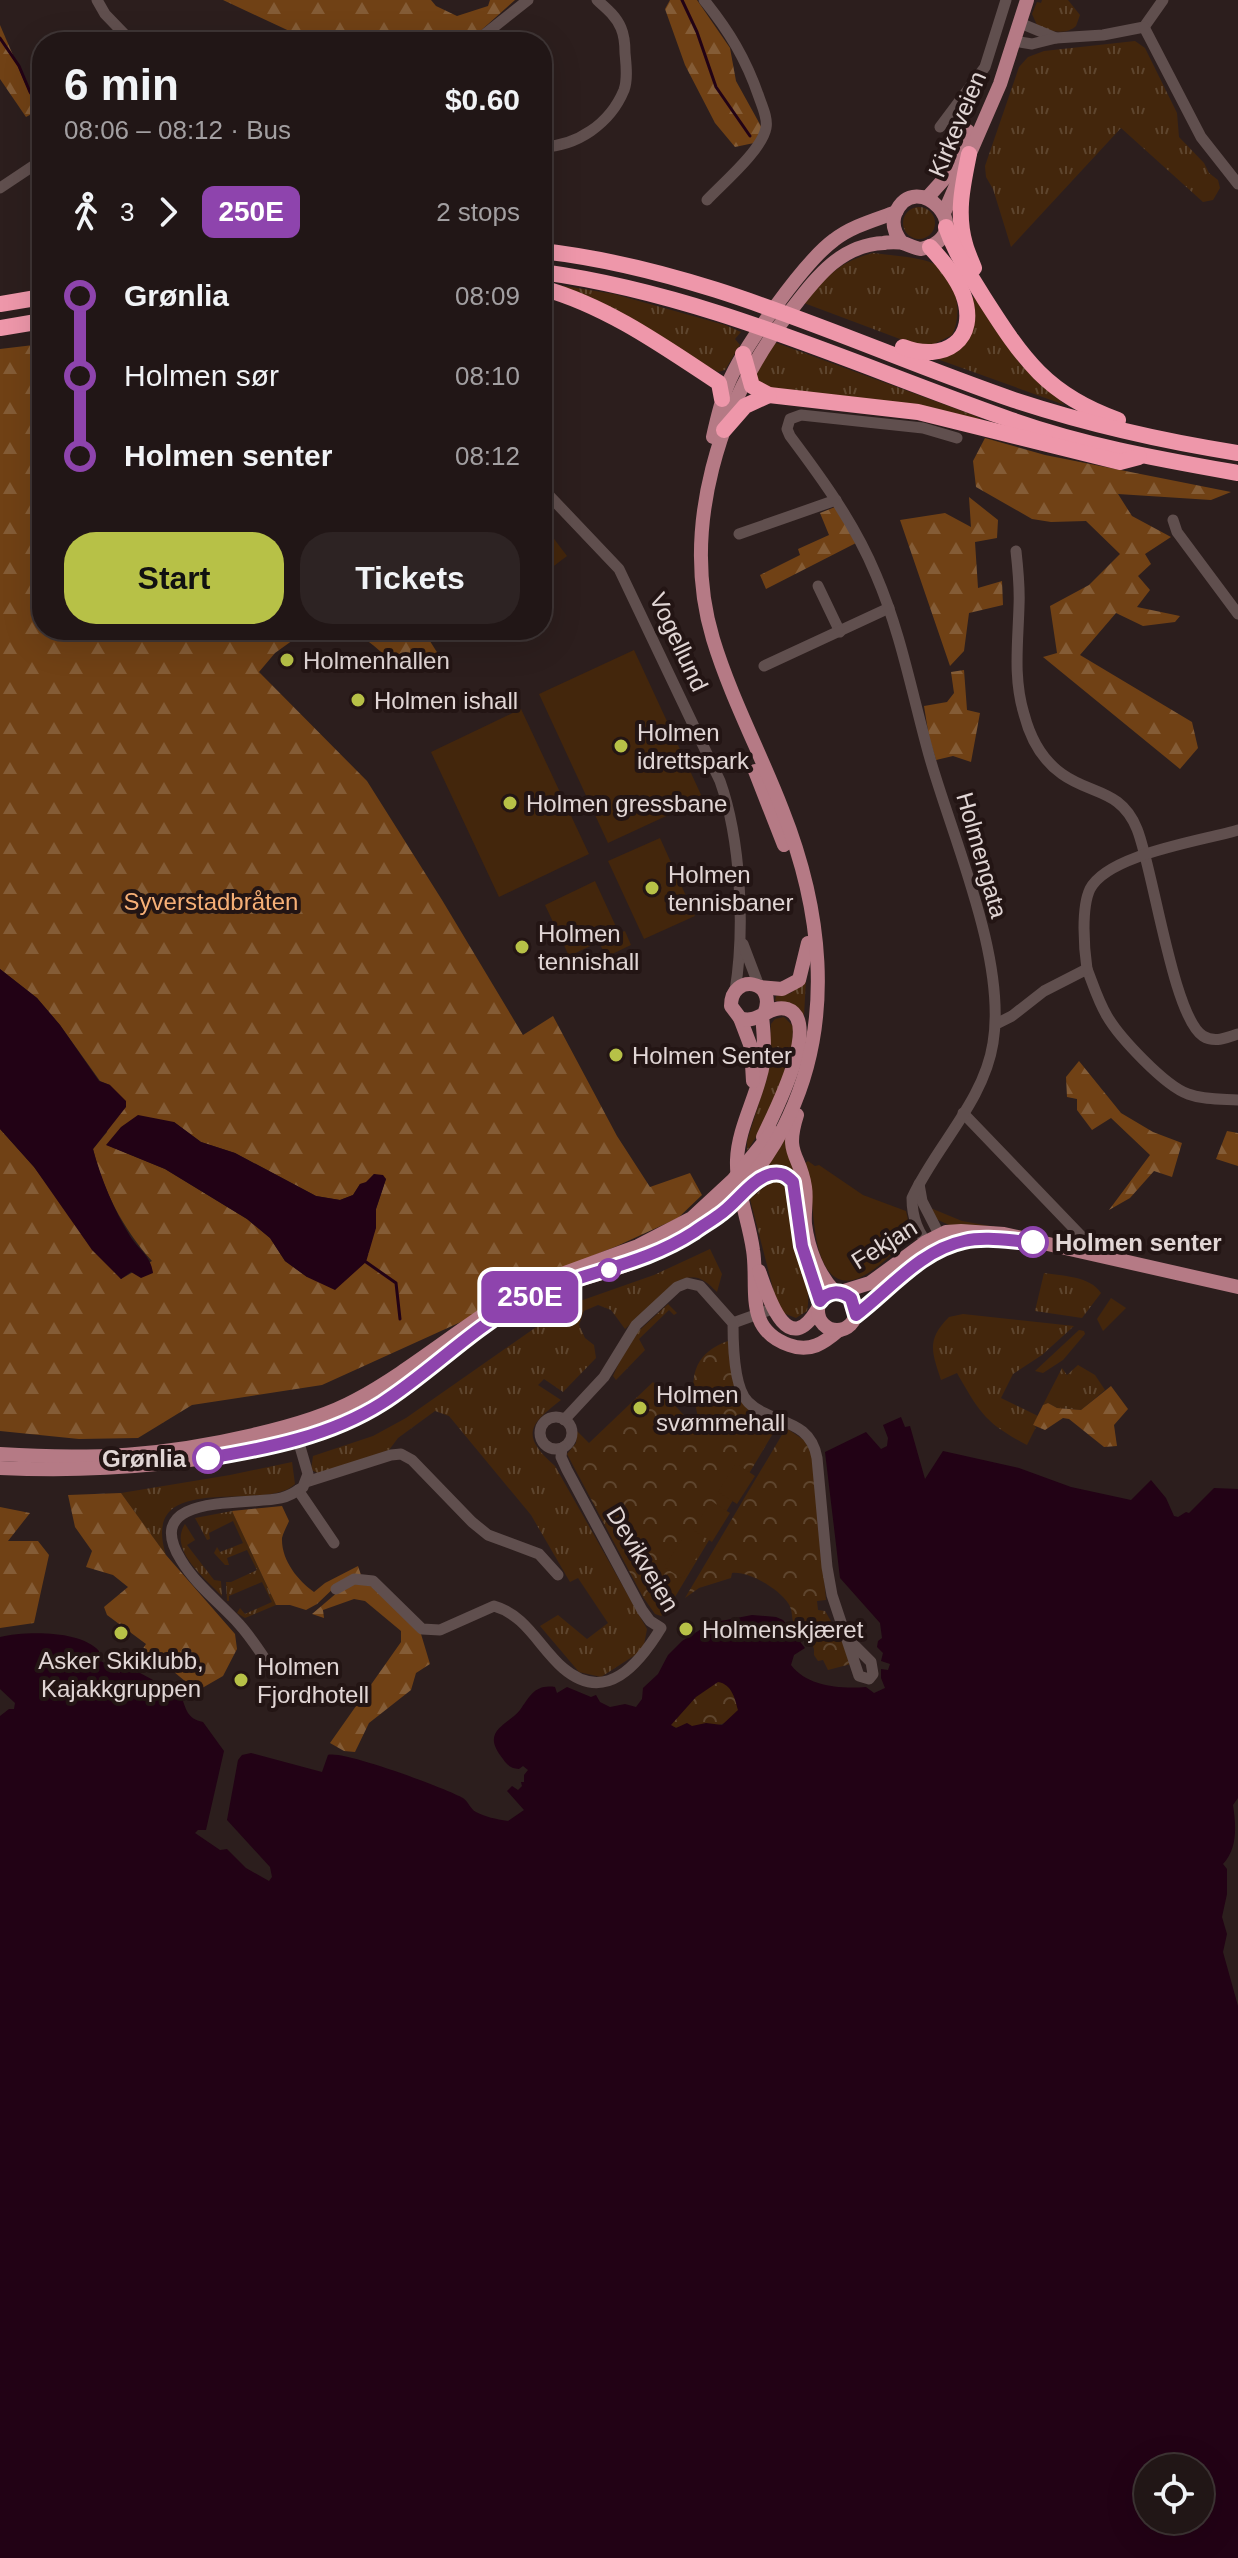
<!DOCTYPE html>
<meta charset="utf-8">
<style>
body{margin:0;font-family:Helvetica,sans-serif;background:#2d2323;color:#f1f3f6;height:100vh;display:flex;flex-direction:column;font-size:30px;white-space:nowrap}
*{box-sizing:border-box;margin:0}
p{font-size:26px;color:#a29fa1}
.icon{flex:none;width:44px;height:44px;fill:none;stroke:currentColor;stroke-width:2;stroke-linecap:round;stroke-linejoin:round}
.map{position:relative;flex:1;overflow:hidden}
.sheet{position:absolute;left:32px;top:32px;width:520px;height:608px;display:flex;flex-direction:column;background:#211616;border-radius:32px;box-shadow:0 8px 32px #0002,0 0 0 2px #3e3535}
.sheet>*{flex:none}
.badge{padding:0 16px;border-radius:12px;font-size:28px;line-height:52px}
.buttons{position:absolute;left:1134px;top:2454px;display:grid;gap:16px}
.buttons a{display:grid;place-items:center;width:80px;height:80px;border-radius:50%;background:#211616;box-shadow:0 8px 32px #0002,0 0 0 2px #3e3535;font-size:40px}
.map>.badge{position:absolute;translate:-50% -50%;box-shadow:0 0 0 4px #fff}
.legs{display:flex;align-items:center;gap:12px;height:88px;padding:0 32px;font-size:26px}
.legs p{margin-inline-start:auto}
.summary{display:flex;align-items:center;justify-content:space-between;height:136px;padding:0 32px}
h1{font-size:44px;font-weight:700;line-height:60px}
.action{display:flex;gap:16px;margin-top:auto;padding:16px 32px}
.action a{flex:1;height:92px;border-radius:32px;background:#b7c147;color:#111;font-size:32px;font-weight:700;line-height:92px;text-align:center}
.action a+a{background:#2d2323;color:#f1f3f6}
ul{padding:0 32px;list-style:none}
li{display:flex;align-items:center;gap:28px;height:80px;font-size:30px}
li i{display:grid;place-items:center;width:12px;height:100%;margin:0 10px;background:currentColor}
li i::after{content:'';width:20px;height:20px;margin:-10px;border:6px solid;border-radius:50%;background:#211616}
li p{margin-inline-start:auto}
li:first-child i{background:linear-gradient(#0000 50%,currentColor 0)}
li:last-child i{background:linear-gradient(currentColor 50%,#0000 0)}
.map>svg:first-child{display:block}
.grass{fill:url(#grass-tufts)}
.forest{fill:url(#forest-firs);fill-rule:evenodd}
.park{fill:url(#park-crowns)}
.garden{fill:#43260c}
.water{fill:#220215;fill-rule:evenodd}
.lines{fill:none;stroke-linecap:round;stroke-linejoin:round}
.stream{stroke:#220215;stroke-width:3}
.minor{stroke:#604f4e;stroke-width:11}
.major{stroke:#b57a85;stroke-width:14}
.highway{stroke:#ee97aa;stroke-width:16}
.line-1-casing{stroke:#fff;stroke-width:18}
.line-1{stroke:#8e44ad;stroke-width:12}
.poi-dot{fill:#b7c147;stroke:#231514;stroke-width:3}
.stop-1-dot{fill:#fff;stroke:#8e44ad;stroke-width:4}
.labels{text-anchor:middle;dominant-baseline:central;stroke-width:8;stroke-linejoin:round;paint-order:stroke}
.street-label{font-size:24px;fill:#e1d6d5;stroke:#231514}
.poi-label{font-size:24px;fill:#e1d6d5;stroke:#231514;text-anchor:start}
.park-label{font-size:24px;fill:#f6af76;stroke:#231514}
.stop-label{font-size:24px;font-weight:bold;fill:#e1d6d5;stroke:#231514;text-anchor:start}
</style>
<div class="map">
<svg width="1238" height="2558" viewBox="0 0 1238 2558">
<defs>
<pattern id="grass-tufts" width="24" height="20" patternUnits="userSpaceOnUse" patternTransform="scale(2)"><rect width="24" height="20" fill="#43260c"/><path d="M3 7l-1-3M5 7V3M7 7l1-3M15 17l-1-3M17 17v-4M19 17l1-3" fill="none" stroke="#5e452e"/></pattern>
<pattern id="forest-firs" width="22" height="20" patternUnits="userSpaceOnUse" patternTransform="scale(2)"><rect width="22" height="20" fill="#704115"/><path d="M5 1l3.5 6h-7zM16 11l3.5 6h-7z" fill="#845c36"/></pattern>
<pattern id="park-crowns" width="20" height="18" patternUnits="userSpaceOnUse" patternTransform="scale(2)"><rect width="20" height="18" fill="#43260c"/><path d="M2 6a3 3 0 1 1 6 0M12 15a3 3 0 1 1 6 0" fill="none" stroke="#5e452e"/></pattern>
</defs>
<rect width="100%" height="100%" fill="#2c1e1d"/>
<g class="grass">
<path d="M1042 0H1068L1080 15 1076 26C1065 36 1049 31 1037 25L1032 14 1037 2 1041 3Z"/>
<polygon points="1135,41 1145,48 1177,113 1179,137 1204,163 1209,173 1218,180 1220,188 1213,200 1203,202 1121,128 1011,247 993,189 986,177 985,166 1019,67 1028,57 1044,51"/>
<circle cx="919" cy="223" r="16"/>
<path d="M873 253C890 255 915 257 930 262 956 272 964 313 952 335L934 344 916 345 804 303C827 277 838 262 873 253Z"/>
<polygon points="559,285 614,294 725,325 741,332 735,339 740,345 725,370 718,372"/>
<polygon points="972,297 975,298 1021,365 1065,405 937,359 950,354"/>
<polygon points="774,342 973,415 989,423 764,387 753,379"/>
<polygon points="806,979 804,1016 791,1003 775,1001 776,996 791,993"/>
<polygon points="784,1017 793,1026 792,1055 762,1128 747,1151 747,1141 767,1078 771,1024 775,1019"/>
<polygon points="786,1135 794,1172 779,1165 766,1168"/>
<path d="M776 1181 787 1187C792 1199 790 1211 791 1224 795 1252 813 1283 807 1311L796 1318 783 1313 777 1304 750 1199 769 1183Z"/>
<polygon points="928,1207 962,1221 1023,1232 949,1225 936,1219"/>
<path d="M710 1249 722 1274 717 1292C705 1280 697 1273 680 1280L625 1329 611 1310 598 1305 584 1311 579 1325 585 1338 594 1345 596 1358 563 1392 544 1379 538 1385 561 1400C529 1425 520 1435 555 1466L647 1629 643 1650 601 1677 579 1672 540 1626 558 1615 587 1639 608 1623 578 1578 570 1582 531 1515 449 1416 435 1411 398 1438 389 1450 320 1474 311 1470 313 1456 373 1436 406 1418 552 1316 580 1301 654 1275Z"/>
<path d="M1044 1273C1063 1276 1090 1276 1101 1293L1082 1318 1035 1311Z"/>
<polygon points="1111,1298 1126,1308 1103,1331 1097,1319"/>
<polygon points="668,1304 677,1313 674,1315 669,1310 639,1339 645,1350 616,1380 613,1376 630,1339"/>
<path d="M963 1314 1074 1326 1042 1355 1013 1374 1001 1398 1038 1416 1033 1425 1036 1427 1027 1445C985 1423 980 1413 957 1373L941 1380C932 1352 926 1340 949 1317Z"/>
<polygon points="1079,1330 1084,1331 1085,1334 1063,1360 1043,1373 1035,1371"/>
<polygon points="1078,1365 1095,1375 1105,1390 1081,1410 1057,1408 1048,1403 1043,1405 1062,1368 1067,1375"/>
<path d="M292 1462 295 1484C266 1514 138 1467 166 1555L121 1493 230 1475Z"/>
<polygon points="232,1511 276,1605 245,1618 237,1613 240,1608 245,1614 272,1602 262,1582 229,1596 229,1601 227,1601 226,1582 231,1582 257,1570 247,1550 227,1558 229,1565 225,1565 214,1553 217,1547 220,1552 243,1543 233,1521 209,1533 210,1539 207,1540 195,1518"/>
<path d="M185 1524 195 1540 187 1545 214 1580 221 1581 222 1596C206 1579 168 1550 185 1524Z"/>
</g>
<g class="forest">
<polygon points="223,0 431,0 436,6 457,16 488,6 490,0 515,0 468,42 445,42 434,35 418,35 396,42 313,42"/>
<polygon points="670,0 697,0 730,48 736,81 762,128 754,143 735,147 715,123 685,65 665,9"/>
<polygon points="0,25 37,111 26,117 0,79"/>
<path d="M42 344V630H307L275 653 259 672 367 781 442 900 523 1035 553 1016 617 1136 650 1187 690 1173 702 1195 678 1218 617 1246 530 1281 474 1316 322 1385 192 1405 138 1438 79 1439 0 1431V1129L34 1167 121 1279 152 1261C123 1229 103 1190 93 1149L107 1132 110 1085 100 1081 60 1025 37 998 0 969V349ZM174 1122 201 1142 235 1153 316 1196 340 1200 353 1195 360 1184 366 1183 374 1174 386 1179 376 1209V1228L307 1277 285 1261 270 1238 247 1219 165 1169 107 1145Z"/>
<polygon points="985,438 1045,455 1231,492 1211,500 1118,494 1132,516 1171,537 1145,554 1151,564 1138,576 1150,590 1137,607 1180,616 1175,622 1143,626 1116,613 1080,655 1192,722 1198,748 1180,769 1043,657 1057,653 1050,606 1089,585 1120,554 1086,521 1051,522 1032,519 976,487 973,461"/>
<polygon points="969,497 998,520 997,538 975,542 978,588 1002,581 1003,605 969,613 964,651 950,666 900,520 945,513 971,527"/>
<polygon points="835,507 856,543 766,589 760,575 800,555 798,549 829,535 820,513"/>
<path d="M343 630H423L445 665C387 684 386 639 343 630Z"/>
<polygon points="964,670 967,710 980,713 971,762 953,756 936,760 929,737 924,706 947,702 954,693 951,672"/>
<polygon points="1079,1061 1121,1113 1153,1132 1182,1143 1172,1177 1154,1171 1130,1198 1109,1210 1150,1155 1111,1118 1092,1130 1077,1110 1077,1099 1067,1097 1066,1077"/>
<polygon points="1227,1131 1238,1133 1238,1166 1216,1159"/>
<polygon points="1111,1386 1128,1409 1114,1425 1117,1446 1104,1447 1069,1419 1063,1418 1045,1430 1033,1425 1043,1405 1048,1403 1057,1408 1081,1410"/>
<polygon points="121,1493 166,1555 235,1634 237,1649 223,1676 197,1691 168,1667 138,1656 146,1644 107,1615 104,1607 128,1587 113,1575 86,1567 92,1551 75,1527 68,1495"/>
<path d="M282 1506 289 1521C287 1526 283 1533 282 1538 281 1560 298 1581 314 1592L325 1583 358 1566 361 1575 338 1584 317 1604 306 1610 290 1605H276L232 1511Z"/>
<polygon points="0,1507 30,1513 8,1541 38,1541 49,1555 34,1623 0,1628"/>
<polygon points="357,1582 374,1585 421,1634 430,1664 416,1673 411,1690 369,1723 355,1752 344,1751 330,1743 401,1642 401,1631 365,1601 354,1599 323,1610 324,1618 312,1614 339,1591"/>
</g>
<g class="park">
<path d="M728 1341 736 1386 778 1425 666 1612 661 1616 655 1614 643 1597 567 1454 576 1443 577 1431 589 1443 653 1382 694 1426 700 1424C690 1388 686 1356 728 1341Z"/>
<path d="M786 1428 804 1440 813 1455 826 1600 817 1601 818 1610 825 1611 842 1640 851 1664 828 1670 823 1660 818 1661 814 1655V1649L807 1632 799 1633C789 1622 795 1613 788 1603 779 1589 749 1571 732 1573L731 1578 699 1588 685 1598Z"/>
<path d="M703 1629 734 1693 741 1715C707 1735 681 1730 644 1721Z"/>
</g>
<g class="garden">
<polygon points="542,523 567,556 542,575"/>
<polygon points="634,650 703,799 608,843 539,694"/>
<polygon points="521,709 589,854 499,897 431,752"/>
<polygon points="660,838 695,916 644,939 608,861"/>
<polygon points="595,881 619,933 625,931 631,945 606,957 599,942 569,956 545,905"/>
<path d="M808 1161 815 1166 819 1165 863 1195 906 1211 911 1232 909 1239C893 1252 873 1275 853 1280 816 1288 814 1222 812 1201 811 1188 807 1176 804 1164Z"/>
<polygon points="736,1463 755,1476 737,1504 718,1492"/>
<polygon points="711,1501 730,1513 712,1542 693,1530"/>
<polygon points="682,1540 700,1552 683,1579 664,1567"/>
</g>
<g class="water">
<path d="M0 969 37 998 60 1025 99 1081 110 1085 126 1101V1107L93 1149C101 1179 114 1210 130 1236 139 1250 151 1256 153 1273L141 1278 131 1272 121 1279 92 1250 34 1167 0 1129Z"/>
<polygon points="138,1115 174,1122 201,1142 235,1153 316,1196 340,1200 353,1195 360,1184 366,1182 374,1174 383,1175 386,1179 376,1209 376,1228 366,1262 335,1290 307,1277 285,1261 270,1238 247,1219 165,1169 106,1145 121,1127"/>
<path d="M901 1417 905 1427 910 1426 925 1479 943 1451 1019 1468 1071 1487 1131 1500 1151 1480 1166 1498 1174 1516 1178 1517 1186 1512 1189 1513 1214 1488 1238 1489V1798L1233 1805C1236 1825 1238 1848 1223 1864L1227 1869V1894L1222 1917 1227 1934 1223 1952 1238 2006V2558H0V1716L9 1709H14L15 1703 0 1689V1637C25 1631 81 1630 99 1651L98 1659 119 1673 127 1666 181 1695C186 1709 187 1719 203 1722L224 1751 206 1830H198L195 1833 220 1850 227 1849 246 1868 269 1881 272 1877 270 1867 227 1820 238 1760 242 1755 251 1753 322 1772 328 1755C343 1750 445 1788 463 1798 469 1802 470 1809 476 1812 486 1817 495 1819 508 1821L524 1810 507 1791 512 1786 518 1790 522 1786 521 1782H524V1775L528 1770 523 1766 519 1769C508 1768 506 1763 500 1755 482 1730 508 1725 520 1710 530 1696 535 1684 555 1687L557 1693 567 1687 591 1697 596 1695 600 1702 610 1707 625 1704 636 1707 642 1699 643 1688 658 1674 668 1655 682 1641 711 1623 752 1615 776 1617 783 1620 805 1648 794 1655 791 1665C807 1686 838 1689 866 1687L874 1693 885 1688 881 1678V1669L888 1670 890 1664 881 1661 883 1653 877 1647 878 1641 882 1638 880 1623 840 1578 825 1452 866 1432 881 1449 887 1446 888 1438 883 1425ZM718 1682C732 1684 735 1699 738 1710L722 1725 706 1723 692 1726 687 1723 676 1728 671 1725 696 1697ZM1200 2468V2520H1148V2468Z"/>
</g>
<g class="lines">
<g class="stream">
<polyline points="682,0 697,32 716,87 750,136"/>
<polyline points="0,38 19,66 30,92 42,109"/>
<polyline points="366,1262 396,1283 400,1319"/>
</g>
<g class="minor">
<polyline points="97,0 105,14 132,42"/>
<path d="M704 0C729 31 746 59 759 97 762 106 768 118 766 128 762 150 723 183 707 200"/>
<polyline points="1020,23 1056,38 1103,35 1144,27 1163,0"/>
<polyline points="1144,27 1201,137 1238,184"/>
<polyline points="1014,41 1032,44 1056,38"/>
<polyline points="475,42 528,0"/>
<polyline points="940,127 985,67 1006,0"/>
<path d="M542 147C577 146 610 124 624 90 628 79 626 64 625 53 625 45 624 35 621 28 616 16 606 8 597 0"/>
<polyline points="0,188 42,160"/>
<path d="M542 488 619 569 720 781C741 840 745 929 735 991"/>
<polyline points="1173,520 1177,532 1238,614"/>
<polyline points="739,534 836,500"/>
<path d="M1016 551C1018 569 1020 587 1019 606 1018 643 1013 678 1024 714 1030 737 1042 760 1062 774 1091 795 1121 789 1137 829 1153 868 1173 1017 1203 1036 1214 1043 1227 1038 1238 1034"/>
<polyline points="818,586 840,632"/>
<polyline points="764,666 889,608"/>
<polyline points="743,944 759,986"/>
<path d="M1087 969C1093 984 1098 1001 1107 1016 1119 1037 1165 1086 1188 1094 1204 1100 1221 1099 1238 1100"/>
<path d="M996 1024 1012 1016 1044 991 1087 969C1084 948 1081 908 1090 889 1108 854 1202 841 1238 830"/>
<polyline points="963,1113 1086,1241"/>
<polyline points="919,1184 922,1201 940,1236 940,1242"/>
<path d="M931 1247C918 1234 912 1217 912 1198 936 1146 984 1101 993 1043 1007 959 952 837 929 755 912 694 901 633 876 575 855 524 823 480 790 436L787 429 790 419 801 415 923 428 957 438"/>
<polyline points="733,1323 772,1309"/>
<circle cx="556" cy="1433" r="16"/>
<path d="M564 1420 604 1377 636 1325 677 1287 687 1283 700 1286 733 1323C733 1342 734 1388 748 1402 771 1425 810 1417 817 1458L827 1567 832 1595 859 1676 869 1679 873 1674 871 1662 848 1639"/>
<polyline points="306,1482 391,1455 401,1454 412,1460 472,1522 488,1535 539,1554 558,1575"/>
<polyline points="298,1490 334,1543"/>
<path d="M336 1589 354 1579 373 1581 422 1629 440 1630 494 1606C526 1615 539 1647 563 1668 606 1705 639 1664 661 1628L650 1621 642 1610 567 1470 561 1457 562 1448"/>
<path d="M265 1659C257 1647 249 1635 239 1624 220 1603 196 1585 181 1560 139 1492 246 1506 281 1498 290 1496 296 1492 303 1487L308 1474 296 1433"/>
</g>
<g class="major">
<polyline points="927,198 945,178 968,131"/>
<polyline points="944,213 1000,84 1027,0"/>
<path d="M713 437C717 419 721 401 728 384 742 349 804 262 834 240 852 226 875 220 896 212"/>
<polyline points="755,771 784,845"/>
<polyline points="760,987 782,989 799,980 808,943"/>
<path d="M762 1016C764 1035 766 1058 760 1077 753 1104 738 1131 737 1160 736 1190 749 1221 753 1250 759 1287 743 1329 789 1345 810 1353 824 1343 839 1330"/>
<polyline points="740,1018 751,1047 753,1081"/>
<path d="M797 1115C784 1156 800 1153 805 1187 807 1199 804 1212 805 1224 808 1248 818 1275 835 1292"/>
<path d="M763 1137C772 1117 823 1021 787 1009 769 1004 758 1025 740 1018L731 1006C731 972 779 980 764 1014"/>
<polyline points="745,1193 767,1175 785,1174 795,1188 797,1216"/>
<polyline points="805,1256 820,1301"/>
<path d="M759 1271C768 1296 787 1360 817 1310"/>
<polyline points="551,1278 638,1246 692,1218 733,1180 772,1132"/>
<circle cx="837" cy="1311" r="19"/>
<polyline points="841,1292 870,1283 926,1242 946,1232 961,1231 1004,1234 1238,1287"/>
<path d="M856 1315C895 1284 930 1240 983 1239"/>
<path d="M0 1454C92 1460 163 1456 253 1435 288 1427 325 1417 356 1400 406 1373 450 1336 497 1306"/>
<path d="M0 1468C87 1472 172 1467 258 1448 295 1440 333 1431 367 1412 417 1384 458 1342 507 1311 546 1285 589 1279 632 1263 699 1238 759 1183 789 1116 835 1017 821 907 782 809 760 752 731 698 713 639 680 529 719 403 788 314 814 281 838 245 884 243 887 242 900 242 903 243 909 245 914 248 921 249 982 235 916 164 895 214 891 225 895 234 902 243"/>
</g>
<g class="highway">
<path d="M969 154C963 184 956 213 965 244 967 252 971 260 974 268"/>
<path d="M946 227C955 253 970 275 984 298 1023 359 1047 395 1118 420"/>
<path d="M542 251C709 270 857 346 1014 400 1087 424 1162 441 1238 453"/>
<path d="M542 272C704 294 850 363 1003 417 1079 445 1159 459 1238 473"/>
<path d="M542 288C607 306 663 346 719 383L722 399"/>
<polyline points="0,304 42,297"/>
<polyline points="0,328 42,321"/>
<path d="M903 347C944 363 980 340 963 294 956 276 943 261 930 247"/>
<polyline points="743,354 752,386 769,395 918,412 1120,462 1139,457"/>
<polyline points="724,430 745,406 769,395"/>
</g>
</g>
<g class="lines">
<defs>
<path id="line-1" d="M208 1458C268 1448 330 1436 382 1403 429 1373 470 1330 519 1303 576 1271 637 1269 694 1232 702 1226 711 1221 719 1215 736 1204 751 1179 771 1174 781 1172 786 1175 793 1182L802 1246 820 1301C829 1290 840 1290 851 1298L856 1315C890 1289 921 1250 964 1241 986 1236 1011 1241 1033 1242"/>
</defs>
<use href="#line-1" class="line-1-casing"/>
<use href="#line-1" class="line-1"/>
</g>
<g class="poi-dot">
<circle cx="287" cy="660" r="8"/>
<circle cx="358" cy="700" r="8"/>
<circle cx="621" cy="746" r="8"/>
<circle cx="510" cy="803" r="8"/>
<circle cx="652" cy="888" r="8"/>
<circle cx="522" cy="947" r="8"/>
<circle cx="616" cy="1055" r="8"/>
<circle cx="640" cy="1408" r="8"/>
<circle cx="686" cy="1629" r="8"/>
<circle cx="121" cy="1633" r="8"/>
<circle cx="241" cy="1680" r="8"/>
</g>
<g class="stop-1-dot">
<circle cx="1033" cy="1242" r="14"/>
<circle cx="609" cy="1270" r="10"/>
<circle cx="208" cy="1458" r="14"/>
</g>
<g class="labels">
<g class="street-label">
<text transform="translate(957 124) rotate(-67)">Kirkeveien</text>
<text transform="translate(679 642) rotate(65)">Vogellund</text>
<text transform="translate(982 855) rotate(74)">Holmengata</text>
<text transform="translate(884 1244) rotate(-32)">Fekjan</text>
<text transform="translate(643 1559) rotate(59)">Devikveien</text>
</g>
<g class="poi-label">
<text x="303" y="660">Holmenhallen</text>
<text x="374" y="700">Holmen ishall</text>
<text x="637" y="732">Holmen<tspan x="637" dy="28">idrettspark</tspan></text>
<text x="526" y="803">Holmen gressbane</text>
<text x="668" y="874">Holmen<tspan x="668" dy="28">tennisbaner</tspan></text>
<text x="538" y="933">Holmen<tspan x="538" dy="28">tennishall</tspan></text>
<text x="632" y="1055">Holmen Senter</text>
<text x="656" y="1394">Holmen<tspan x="656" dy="28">svømmehall</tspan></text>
<text x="702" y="1629">Holmenskjæret</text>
<text x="121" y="1660" text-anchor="middle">Asker Skiklubb,<tspan x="121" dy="28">Kajakkgruppen</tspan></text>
<text x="257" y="1666">Holmen<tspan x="257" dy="28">Fjordhotell</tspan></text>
</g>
<g class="park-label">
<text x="211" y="901">Syverstadbråten</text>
</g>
<g class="stop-label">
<text x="1055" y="1242">Holmen senter</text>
<text x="186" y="1458" text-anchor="end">Grønlia</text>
</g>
</g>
</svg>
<div class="buttons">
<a><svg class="icon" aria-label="locate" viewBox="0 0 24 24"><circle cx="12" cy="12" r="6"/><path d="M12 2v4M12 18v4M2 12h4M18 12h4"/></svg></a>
</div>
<b class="badge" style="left:530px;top:1297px;background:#8e44ad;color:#fff">250E</b>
<section class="sheet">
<div class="summary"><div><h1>6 min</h1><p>08:06 – 08:12 · Bus</p></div><b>$0.60</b></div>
<div class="legs"><svg class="icon" aria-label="walk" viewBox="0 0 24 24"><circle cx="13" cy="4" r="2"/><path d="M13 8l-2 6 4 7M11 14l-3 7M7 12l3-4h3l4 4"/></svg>3<svg class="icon" aria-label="forward" viewBox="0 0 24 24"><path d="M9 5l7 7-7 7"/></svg><b class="badge" style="background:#8e44ad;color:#fff">250E</b><p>2 stops</p></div>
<ul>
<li><i style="color:#8e44ad"></i><b>Grønlia</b><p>08:09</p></li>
<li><i style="color:#8e44ad"></i><span>Holmen sør</span><p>08:10</p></li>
<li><i style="color:#8e44ad"></i><b>Holmen senter</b><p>08:12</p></li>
</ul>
<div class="action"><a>Start</a><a>Tickets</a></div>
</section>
</div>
